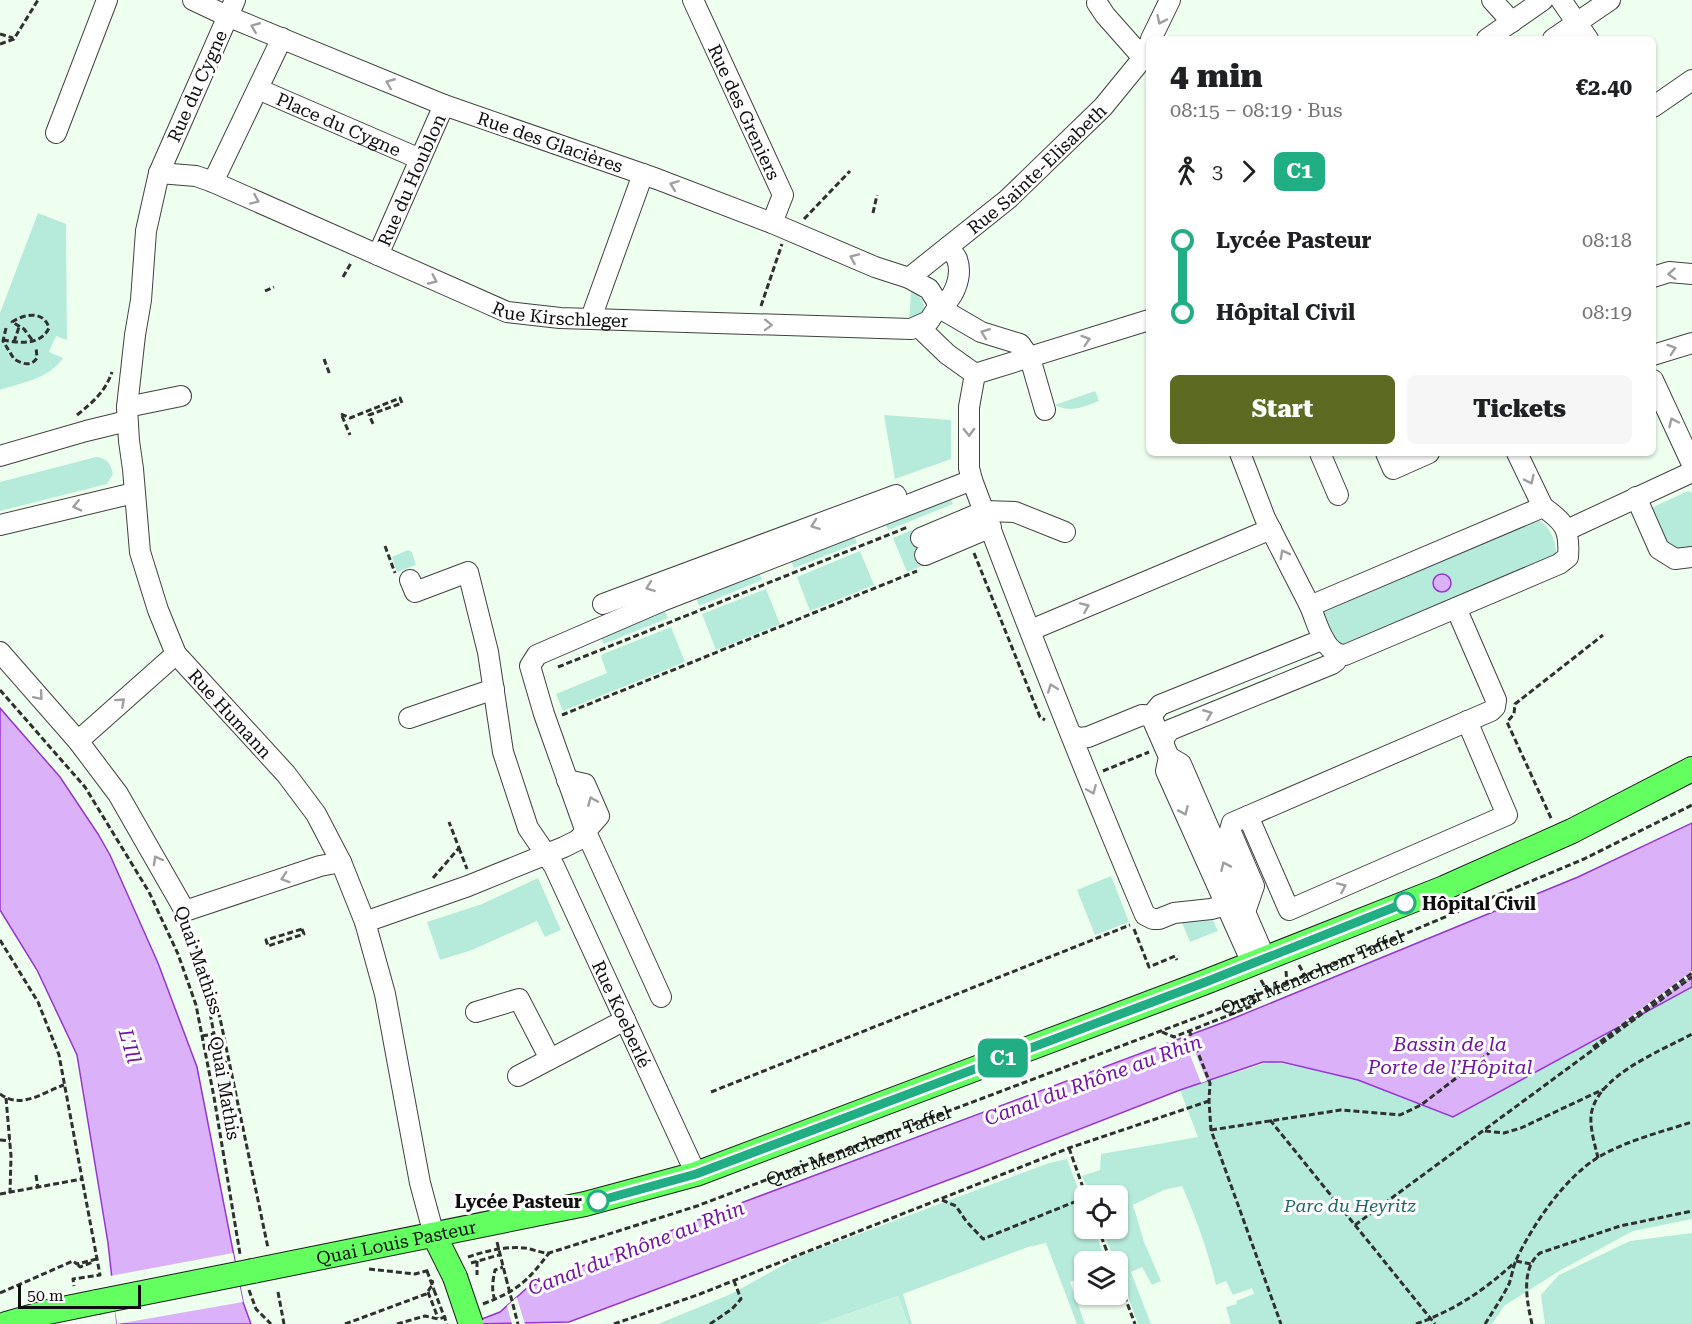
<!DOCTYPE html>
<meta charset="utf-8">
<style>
body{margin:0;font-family:"Roboto Serif",serif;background:#f6f6f6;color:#202124;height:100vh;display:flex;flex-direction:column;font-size:22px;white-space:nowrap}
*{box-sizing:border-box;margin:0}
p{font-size:20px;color:#757577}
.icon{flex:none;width:33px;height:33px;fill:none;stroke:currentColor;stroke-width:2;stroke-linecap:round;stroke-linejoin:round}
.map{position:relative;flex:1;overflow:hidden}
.sheet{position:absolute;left:1146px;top:36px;width:510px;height:420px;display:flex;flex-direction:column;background:#fff;border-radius:9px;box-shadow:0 2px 4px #0004}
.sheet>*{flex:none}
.badge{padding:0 12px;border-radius:9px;font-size:21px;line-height:39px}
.tools{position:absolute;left:1074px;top:1185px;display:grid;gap:12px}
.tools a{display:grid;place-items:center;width:54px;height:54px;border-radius:9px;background:#fff;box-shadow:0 2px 4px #0004;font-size:30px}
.scale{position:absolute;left:18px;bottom:15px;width:123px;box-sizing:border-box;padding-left:6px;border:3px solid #0e0e0e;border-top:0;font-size:16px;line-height:21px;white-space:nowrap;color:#0e0e0e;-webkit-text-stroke:4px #fff;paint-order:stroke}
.map>.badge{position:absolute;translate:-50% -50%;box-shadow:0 0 0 3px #fff}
.legs{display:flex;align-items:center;gap:9px;height:66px;padding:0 24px;font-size:20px}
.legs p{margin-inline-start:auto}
.summary{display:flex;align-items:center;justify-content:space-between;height:102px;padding:0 24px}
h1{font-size:33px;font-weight:800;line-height:45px}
.action{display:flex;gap:12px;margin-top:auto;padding:12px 24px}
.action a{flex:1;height:69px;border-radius:9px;background:#5d6a22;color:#fff;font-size:24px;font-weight:800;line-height:69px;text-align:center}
.action a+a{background:#f6f6f6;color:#202124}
ul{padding:0 24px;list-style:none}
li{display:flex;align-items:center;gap:21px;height:72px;font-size:22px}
li i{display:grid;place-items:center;width:9px;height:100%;margin:0 8px;background:currentColor}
li i::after{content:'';width:15px;height:15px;margin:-8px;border:4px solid;border-radius:50%;background:#fff}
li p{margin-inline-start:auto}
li:first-child i{background:linear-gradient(#0000 50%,currentColor 0)}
li:last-child i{background:linear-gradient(currentColor 50%,#0000 0)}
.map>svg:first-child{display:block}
.green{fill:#b6ebdb;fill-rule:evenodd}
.pitch{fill:#c8f2e0}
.water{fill:#dbb1f9;stroke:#9635d3;stroke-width:1.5}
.pier{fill:#eeffef}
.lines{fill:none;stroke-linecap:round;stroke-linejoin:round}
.minor-casing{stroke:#414141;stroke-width:22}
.major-casing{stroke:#1f1f1f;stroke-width:26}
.path{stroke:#303030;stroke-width:3;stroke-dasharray:6 3;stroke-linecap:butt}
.minor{stroke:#fff;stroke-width:20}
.major{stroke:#63fe60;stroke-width:24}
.major-bridge-casing{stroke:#1f1f1f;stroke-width:26;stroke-linecap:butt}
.path-bridge{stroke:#303030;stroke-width:3;stroke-dasharray:6 3;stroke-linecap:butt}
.major-bridge{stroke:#63fe60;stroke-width:24}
.oneway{stroke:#9f9f9f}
.line-1-casing{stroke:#fff;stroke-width:14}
.line-1{stroke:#22ae84;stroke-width:9}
.stop-1-dot{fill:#fff;stroke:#22ae84;stroke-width:3}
.labels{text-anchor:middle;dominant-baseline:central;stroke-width:6;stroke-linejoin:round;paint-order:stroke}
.street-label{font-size:18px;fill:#0e0e0e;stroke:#fff}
.stop-label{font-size:18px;font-weight:bold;fill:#0e0e0e;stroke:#fff;text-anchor:start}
.park-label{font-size:18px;font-style:italic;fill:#1b6768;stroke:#fff}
.water-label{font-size:20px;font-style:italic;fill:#7212a5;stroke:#fff}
</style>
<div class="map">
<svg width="1692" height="1324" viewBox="0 0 1692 1324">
<rect width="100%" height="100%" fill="#eeffef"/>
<g class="green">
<path d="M38 213 66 224 67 340 56 336 49 352 63 358C49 379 23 382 0 390V313Z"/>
<path d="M911 291C921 296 926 302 923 313L909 322Z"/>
<path d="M1095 391 1099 401C1083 407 1071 413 1055 405Z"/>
<polygon points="884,415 951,420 951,459 895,479"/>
<path d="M96 457C107 458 111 464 113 474L107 484 0 511V482Z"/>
<polygon points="1688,491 1692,493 1692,552 1683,553 1664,544 1649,509"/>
<polygon points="950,497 953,504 888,530 885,523"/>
<path d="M1533 519C1548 520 1557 541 1556 556L1338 649 1322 617 1324 610ZM1434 578 1451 584C1449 590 1445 593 1439 592L1433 586Z"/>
<polygon points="912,530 926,564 907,572 893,538"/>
<polygon points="854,535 857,543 794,568 791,561"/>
<polygon points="408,550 412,552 416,565 397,572 392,557"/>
<polygon points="860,551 874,585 810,611 797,577"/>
<polygon points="759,572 762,580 699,606 696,598"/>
<polygon points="766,589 780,624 716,650 702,614"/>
<polygon points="665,611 668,618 604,644 601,637"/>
<polygon points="671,627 685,662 563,711 556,694 607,673 601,657 603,654"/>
<polygon points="1111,876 1129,922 1095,935 1077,890"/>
<polygon points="538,878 561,930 545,937 537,921 472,950 440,960 427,922 482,904"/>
<polygon points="1210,914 1218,931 1190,942 1180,918"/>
<path d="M1692 987V1219L1633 1231 1561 1270 1504 1306 1492 1324H1231L1226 1307 1237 1304 1236 1301 1254 1294 1252 1288 1233 1295 1226 1281 1216 1285C1208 1251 1196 1218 1182 1186L1164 1190 1133 1205 1144 1242 1161 1281 1152 1285 1142 1267 1131 1272 1151 1324H1138L1118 1269V1262L1115 1261 1102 1229 1118 1228V1196L1090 1195 1082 1176 1100 1170 1101 1154 1198 1137 1180 1090 1272 1061 1358 1080 1453 1117Z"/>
<polygon points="1067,1159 1084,1205 1084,1228 1094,1229 1106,1261 1084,1262 1084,1269 1079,1272 1081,1278 1070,1282 1085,1324 1077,1324 1046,1243 1028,1247 903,1294 912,1324 908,1324 898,1296 819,1324 658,1324 731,1294 800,1256 827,1246 1049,1163"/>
<polygon points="1692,1233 1692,1324 1545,1324 1541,1295 1559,1275 1630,1241"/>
</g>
<polygon class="pitch" points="898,1296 908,1324 819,1324"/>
<g class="water">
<circle cx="1442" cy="583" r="9"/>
<polygon points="0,708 60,777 98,834 110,855 158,963 197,1067 243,1302 251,1324 117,1324 108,1243 77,1055 37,970 0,910"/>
<polygon points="1692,823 1692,987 1453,1117 1358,1080 1282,1062 1263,1062 1180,1090 975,1170 569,1322 469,1324 500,1312 527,1288 733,1206 1227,1021 1578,877"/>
</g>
<g class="pier">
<polygon points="1692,971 1692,975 1634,1018 1613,1030"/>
<polygon points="1188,1035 1207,1081 1201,1083 1183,1037"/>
<polygon points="233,1253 243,1302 117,1324 110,1276"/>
<polygon points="517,1297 517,1298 525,1324 512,1324 507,1306"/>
</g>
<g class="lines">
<defs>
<g id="minor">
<path id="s2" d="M235 0 159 173 146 231 141 300 135 335 127 407 129 441 133 469 140 552 158 610 176 654 286 774 316 814 341 862 365 922 385 994 420 1183 434 1235"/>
<path id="s3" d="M693 0 783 195 772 223"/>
<polyline points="1492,0 1512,22"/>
<polyline points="1561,0 1588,39"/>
<polyline points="1097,3 1105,15 1143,58"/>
<polyline points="1151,39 1170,0"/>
<polyline points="1487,39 1543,0"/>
<polyline points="1553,39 1610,0"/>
<path id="s4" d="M258 89 420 159"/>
<polyline points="1653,107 1692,80"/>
<polyline points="56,133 107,0"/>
<path id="s5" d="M159 173 196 176 213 182 507 312 560 318 911 329 929 321 938 307 936 300 929 289 909 278 875 267 772 223 657 179 444 105 227 16 193 0"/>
<polyline points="213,182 282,38"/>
<path id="s6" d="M378 255 444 105"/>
<polyline points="1653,277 1669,272 1692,274"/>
<path id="s7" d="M909 278 1008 199 1103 107 1143 58 1149 44"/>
<polyline points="938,307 981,332 1020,344 1030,358 1045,410"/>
<path d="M938 307C954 301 963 276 957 259 955 255 951 251 948 247"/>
<polyline points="591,318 643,174"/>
<polyline points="919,327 947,354 975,374"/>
<polyline points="1653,355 1692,343"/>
<path d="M975 374 969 407V468L972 480C1027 626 1084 771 1145 915L1153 919H1159L1174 913 1211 909 1226 905"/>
<polyline points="975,374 1149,320"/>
<polyline points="1653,380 1692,464"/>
<polyline points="127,407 181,396"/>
<polyline points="1240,453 1265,518 1310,606"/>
<polyline points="1320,453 1338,495"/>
<polyline points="1386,453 1393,469 1429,453"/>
<polyline points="1517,453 1543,507"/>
<polyline points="0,456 86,431 127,421"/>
<polyline points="1636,497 1659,549 1675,559 1692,557"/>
<path d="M1543 507C1565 522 1570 530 1568 557L1559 564 1345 655C1324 655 1317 622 1310 606Z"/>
<polyline points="0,525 134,493"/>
<polyline points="1567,530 1692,472"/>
<polyline points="921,538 985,511 1015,512 1065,532"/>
<polyline points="925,555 991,527"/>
<path id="s8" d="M410 580 415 592 468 572 488 652 503 752 528 828 554 866 696 1174"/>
<polyline points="603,604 896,495"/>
<polyline points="1031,630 1271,529"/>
<polyline points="0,652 78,741 118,794 185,911 320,866 341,862"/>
<polyline points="1151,716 1169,757 1166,771 1252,963"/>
<polyline points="1151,716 1160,705 1324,639"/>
<polyline points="409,718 494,689"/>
<polyline points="1072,735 1080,738 1088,737 1142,715 1151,716"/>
<polyline points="78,741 176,654"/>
<polyline points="1164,745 1164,738 1170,730 1332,664 1336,661 1338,655"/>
<polyline points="1169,757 1181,764 1265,958"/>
<polyline points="1248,816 1289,910 1507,815 1467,721"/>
<polyline points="1245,912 1254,886 1230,830 1232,823 1491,711 1495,707 1496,700 1456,608"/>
<polyline points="365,922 468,886 564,847 578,840 599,816 585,784 567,780"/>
<polyline points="661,997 586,832 544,714 530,666 537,655 662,601 972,480"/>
<polyline points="476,1012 519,999 550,1059"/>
<polyline points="518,1076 625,1020"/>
</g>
<g id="major">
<polyline points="434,1235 455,1277"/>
<path id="s9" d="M253 1271 585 1204 696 1174 1203 983 1444 888 1572 831 1692 769"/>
<polyline points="6,1324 48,1312 97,1302"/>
</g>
</defs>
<use href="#minor" class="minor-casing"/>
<use href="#major" class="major-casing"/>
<g class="path">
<polyline points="0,34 13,38"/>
<polyline points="0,44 14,39 38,0"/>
<polyline points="873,213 877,195"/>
<polyline points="804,219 850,171"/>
<polyline points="343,277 351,263"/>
<polyline points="265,291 274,287"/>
<polyline points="761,306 782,244"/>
<path d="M6 328 3 341 14 359C22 364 31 367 37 358L36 347"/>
<path d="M3 340C19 343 40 346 49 328 44 310 24 314 12 322L24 329 33 341"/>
<polyline points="14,342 19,327"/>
<polyline points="324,359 330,375"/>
<polyline points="341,414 350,418 400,398 402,403 369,415 374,426"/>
<path d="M77 415C93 402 105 392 112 372"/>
<polyline points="342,416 350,435"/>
<polyline points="385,546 395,573"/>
<polyline points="974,553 1040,717 1045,720"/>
<polyline points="558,667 908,527"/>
<polyline points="0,690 85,787 149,892 178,954 196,1005 214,1097 240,1254"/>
<polyline points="562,715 917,571"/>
<polyline points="1103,771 1149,752"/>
<polyline points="1551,818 1507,722 1514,714 1515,704 1603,635"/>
<polyline points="459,848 467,869"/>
<polyline points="433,878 459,848 449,822"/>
<polyline points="190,926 220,1018 268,1248"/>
<polygon points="302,929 304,934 268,946 266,940"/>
<polyline points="1134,929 1149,967 1175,956 1177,960"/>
<polyline points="0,940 38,1002 59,1055 100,1275 73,1279 74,1286"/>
<polyline points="1299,965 1305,976"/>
<polyline points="1286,971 1287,984"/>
<polyline points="1261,980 1267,991"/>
<polyline points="1189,1030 1210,1083 1209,1101 1211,1130 1281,1324"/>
<polyline points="1162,1032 1174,1037 1252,1006 1258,995"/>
<polyline points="214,1034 221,1060 229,1064"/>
<polyline points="202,1036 214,1034 210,1013 216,1007"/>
<polyline points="1593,1047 1692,973"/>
<polyline points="711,1092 1130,925"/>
<path d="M0 1094C22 1110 43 1092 64 1085"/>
<polyline points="6,1098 11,1156 10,1193"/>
<polyline points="1270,1120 1435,1324"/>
<polyline points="1211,1130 1341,1110 1400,1115 1421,1105 1493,1050"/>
<polyline points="1485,1131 1504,1133 1521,1128 1604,1089"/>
<polyline points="0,1140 10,1141"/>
<polyline points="1069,1148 1086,1196"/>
<path d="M1598 1158C1595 1145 1590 1129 1591 1116 1595 1076 1661 1051 1692 1034"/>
<polyline points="36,1175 38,1188"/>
<polyline points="0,1194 82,1179"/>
<polyline points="942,1200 956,1206 966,1221 983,1239 1084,1198"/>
<polyline points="1355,1225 1692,977"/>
<polyline points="1098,1228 1111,1262"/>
<polyline points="497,1242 506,1278"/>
<path id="s1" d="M468 1257C486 1251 506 1246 525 1248 533 1249 540 1253 549 1253L697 1206 1280 986 1584 859 1692 805"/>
<polyline points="477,1261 477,1275"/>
<polyline points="1516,1261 1531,1264"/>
<polyline points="471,1263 499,1255"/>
<polyline points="78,1265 80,1267 93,1262"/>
<polyline points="369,1269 415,1274 430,1270"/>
<polyline points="427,1271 434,1290"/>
<polyline points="1118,1279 1135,1324"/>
<polyline points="249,1290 256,1309 271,1324"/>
<polyline points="278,1292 284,1324"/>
<polyline points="428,1292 438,1318"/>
<polyline points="0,1293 73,1261 77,1264 97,1259"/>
<path d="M495 1300C491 1291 493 1279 495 1270L503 1267"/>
<path d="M483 1304C517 1291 527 1282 549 1253"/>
<polyline points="345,1324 426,1294 433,1284 432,1280"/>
<polyline points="397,1324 425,1316 438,1319 449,1316"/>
<polyline points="614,1324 700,1294 1069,1148 1209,1101"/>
<polyline points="710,1324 732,1309 741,1299 734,1281"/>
<path d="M1416 1324C1455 1310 1485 1290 1515 1262"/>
<path d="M1485 1324C1493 1311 1502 1298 1509 1284 1512 1276 1513 1266 1517 1258 1534 1223 1564 1179 1597 1158 1625 1141 1661 1132 1692 1122"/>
<path d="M1532 1324C1527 1302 1520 1269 1540 1253L1620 1226 1692 1211"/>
</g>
<use href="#minor" class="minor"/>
<use href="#major" class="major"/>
<defs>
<g id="major-bridge">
<polyline points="455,1277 471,1324"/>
<polyline points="97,1302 253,1271"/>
</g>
</defs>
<use href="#major-bridge" class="major-bridge-casing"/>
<g class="path-bridge">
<polyline points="506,1278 518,1324"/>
<polyline points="434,1290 447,1324"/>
</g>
<use href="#major-bridge" class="major-bridge"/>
</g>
<defs><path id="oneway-chevron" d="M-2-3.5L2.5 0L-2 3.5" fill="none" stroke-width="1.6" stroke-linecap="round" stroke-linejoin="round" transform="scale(1.5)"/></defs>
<g class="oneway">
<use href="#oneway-chevron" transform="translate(1161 20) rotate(115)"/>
<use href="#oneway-chevron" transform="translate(255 27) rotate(-158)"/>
<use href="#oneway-chevron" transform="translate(390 83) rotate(-158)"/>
<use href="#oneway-chevron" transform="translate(674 185) rotate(-159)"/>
<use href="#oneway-chevron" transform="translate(255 200) rotate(24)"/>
<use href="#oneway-chevron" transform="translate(854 258) rotate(-157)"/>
<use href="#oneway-chevron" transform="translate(1672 274) rotate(176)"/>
<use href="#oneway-chevron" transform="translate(433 280) rotate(25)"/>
<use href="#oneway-chevron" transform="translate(768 325) rotate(2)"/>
<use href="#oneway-chevron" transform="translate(985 333) rotate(-158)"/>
<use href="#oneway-chevron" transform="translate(1086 340) rotate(-17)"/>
<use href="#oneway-chevron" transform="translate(1672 349) rotate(-18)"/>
<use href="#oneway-chevron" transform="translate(1673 422) rotate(-115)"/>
<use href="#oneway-chevron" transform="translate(969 432) rotate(89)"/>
<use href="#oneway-chevron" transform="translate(1530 480) rotate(64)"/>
<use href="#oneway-chevron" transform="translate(77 506) rotate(167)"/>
<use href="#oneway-chevron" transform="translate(815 525) rotate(160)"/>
<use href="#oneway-chevron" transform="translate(1284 554) rotate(-118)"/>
<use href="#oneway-chevron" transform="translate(650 587) rotate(160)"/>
<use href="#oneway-chevron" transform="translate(1085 607) rotate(-23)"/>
<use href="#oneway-chevron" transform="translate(1052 688) rotate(-110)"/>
<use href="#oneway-chevron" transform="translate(39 696) rotate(49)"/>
<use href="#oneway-chevron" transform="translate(121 702) rotate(-42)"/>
<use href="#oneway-chevron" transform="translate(1208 714) rotate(-22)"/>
<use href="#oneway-chevron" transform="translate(1092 790) rotate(67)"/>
<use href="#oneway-chevron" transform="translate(592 801) rotate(-113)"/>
<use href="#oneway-chevron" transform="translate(1184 811) rotate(66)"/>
<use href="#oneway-chevron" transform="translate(157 860) rotate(-119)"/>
<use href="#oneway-chevron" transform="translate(1225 866) rotate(-114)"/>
<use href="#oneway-chevron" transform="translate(285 878) rotate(162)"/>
<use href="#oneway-chevron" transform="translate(1342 887) rotate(-24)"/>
</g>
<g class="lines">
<defs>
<polyline id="line-1" points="598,1201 696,1174 1203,983 1405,903"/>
</defs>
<use href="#line-1" class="line-1-casing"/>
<use href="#line-1" class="line-1"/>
</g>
<g class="stop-1-dot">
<circle cx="1405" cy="903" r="10"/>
<circle cx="598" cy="1201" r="10"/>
</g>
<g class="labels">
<g class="street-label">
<text transform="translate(197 86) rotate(-66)">Rue du Cygne</text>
<text stroke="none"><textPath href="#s3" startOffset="123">Rue des Greniers</textPath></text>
<text stroke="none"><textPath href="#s4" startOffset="88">Place du Cygne</textPath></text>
<text transform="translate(550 142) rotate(19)">Rue des Glacières</text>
<text stroke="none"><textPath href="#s7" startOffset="168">Rue Sainte-Elisabeth</textPath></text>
<text stroke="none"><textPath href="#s6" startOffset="82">Rue du Houblon</textPath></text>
<text stroke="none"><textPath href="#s5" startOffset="430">Rue Kirschleger</textPath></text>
<text stroke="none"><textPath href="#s2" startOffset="760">Rue Humann</textPath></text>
<text transform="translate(199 960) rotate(71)">Quai Mathiss</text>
<text stroke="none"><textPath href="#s1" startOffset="896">Quai Menachem Taffel</textPath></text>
<text stroke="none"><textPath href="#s8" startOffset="542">Rue Koeberlé</textPath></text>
<text transform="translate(225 1088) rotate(80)">Quai Mathis</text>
<text stroke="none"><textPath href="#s1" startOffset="410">Quai Menachem Taffel</textPath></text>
<text stroke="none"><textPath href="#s9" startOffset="146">Quai Louis Pasteur</textPath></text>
</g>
<g class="stop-label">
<text x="1422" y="903">Hôpital Civil</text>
<text x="582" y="1201" text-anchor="end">Lycée Pasteur</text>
</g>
<g class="park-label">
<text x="1350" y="1205">Parc du Heyritz</text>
</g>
<g class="water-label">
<text x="1450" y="1044">Bassin de la<tspan x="1450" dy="23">Porte de l’Hôpital</tspan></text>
<text transform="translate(130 1046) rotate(74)">L'Ill</text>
<text transform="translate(1093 1080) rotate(-20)">Canal du Rhône au Rhin</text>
<text transform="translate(636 1248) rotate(-21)">Canal du Rhône au Rhin</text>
</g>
</g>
</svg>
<div class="tools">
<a><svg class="icon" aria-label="locate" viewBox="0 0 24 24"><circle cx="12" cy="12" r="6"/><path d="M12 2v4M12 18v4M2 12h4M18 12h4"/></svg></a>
<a><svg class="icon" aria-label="layers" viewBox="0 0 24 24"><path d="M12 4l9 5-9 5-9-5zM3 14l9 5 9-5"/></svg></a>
</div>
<div class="scale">50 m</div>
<b class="badge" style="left:1003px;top:1058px;background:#22ae84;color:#fff">C1</b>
<section class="sheet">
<div class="summary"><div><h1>4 min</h1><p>08:15 – 08:19 · Bus</p></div><b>€2.40</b></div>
<div class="legs"><svg class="icon" aria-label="walk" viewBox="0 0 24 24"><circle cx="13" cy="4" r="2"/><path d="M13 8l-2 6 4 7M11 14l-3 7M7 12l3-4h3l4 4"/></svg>3<svg class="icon" aria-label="forward" viewBox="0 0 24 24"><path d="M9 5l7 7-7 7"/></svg><b class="badge" style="background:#22ae84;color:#fff">C1</b></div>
<ul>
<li><i style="color:#22ae84"></i><b>Lycée Pasteur</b><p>08:18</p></li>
<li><i style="color:#22ae84"></i><b>Hôpital Civil</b><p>08:19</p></li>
</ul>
<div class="action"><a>Start</a><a>Tickets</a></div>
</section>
</div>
